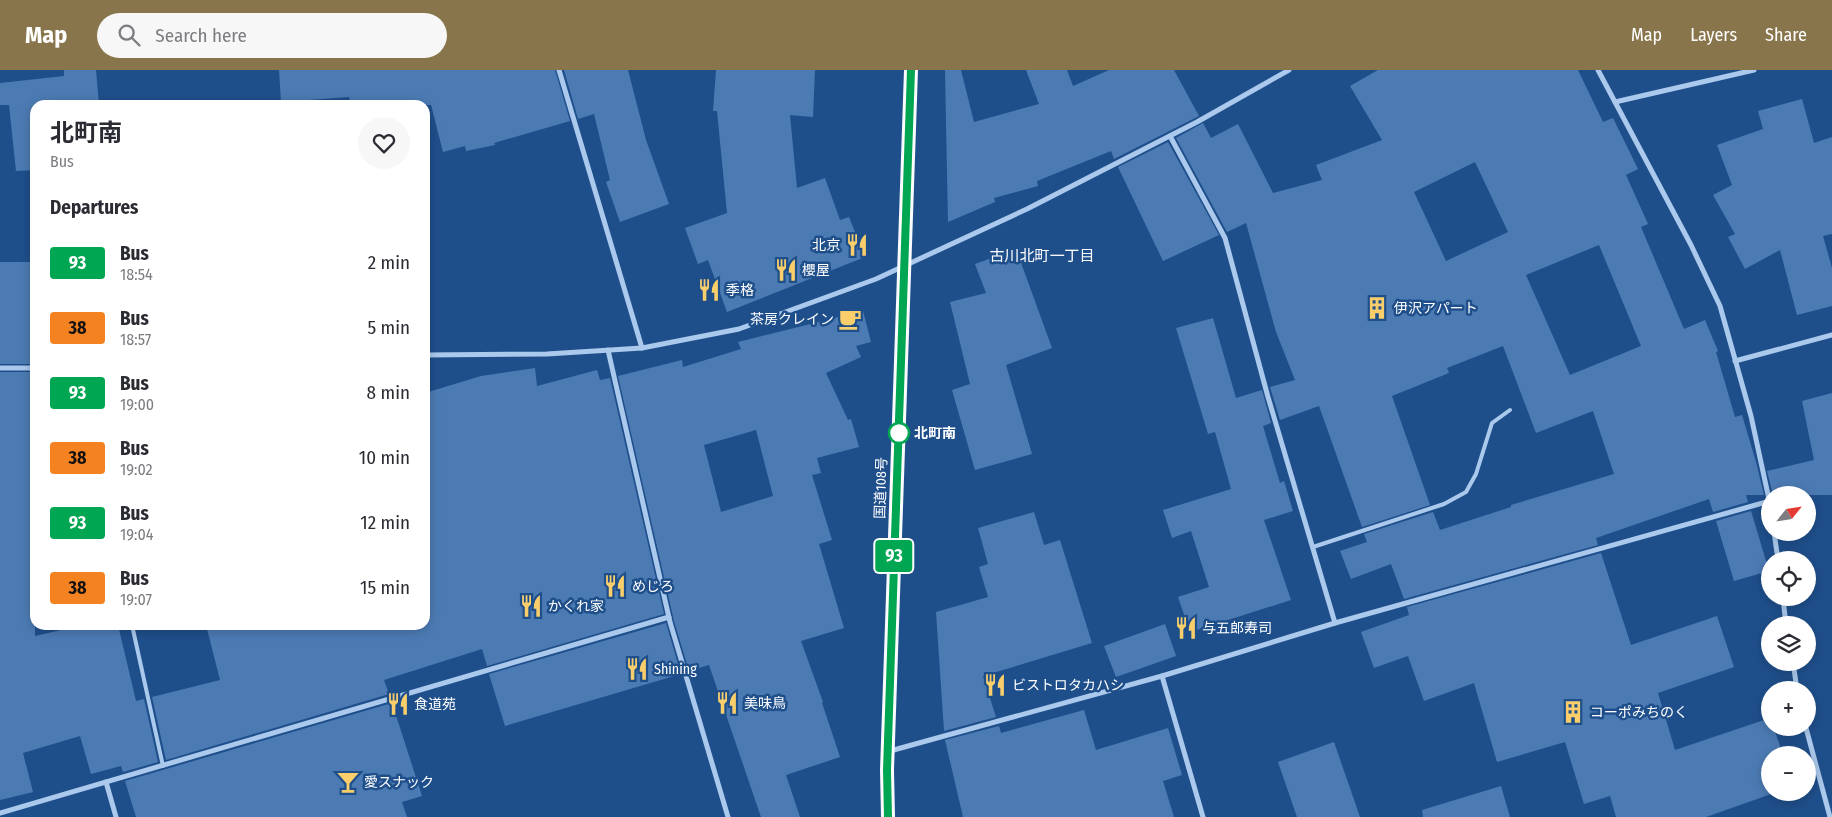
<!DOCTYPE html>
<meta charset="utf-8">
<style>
body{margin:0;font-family:"Fira Sans Condensed","Noto Sans JP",sans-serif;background:#f7f7f7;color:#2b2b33;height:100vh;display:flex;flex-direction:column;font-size:19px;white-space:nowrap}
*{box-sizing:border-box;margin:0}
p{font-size:16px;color:#7c7c81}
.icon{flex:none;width:28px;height:28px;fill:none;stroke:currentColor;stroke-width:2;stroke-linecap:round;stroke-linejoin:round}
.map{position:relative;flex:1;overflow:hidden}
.panel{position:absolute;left:30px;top:30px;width:400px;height:530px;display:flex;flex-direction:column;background:#fff;border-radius:15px;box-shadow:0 2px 12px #0003}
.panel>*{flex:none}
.badge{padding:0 10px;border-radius:4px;font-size:18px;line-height:32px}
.needle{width:32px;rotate:60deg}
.controls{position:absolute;left:1761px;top:416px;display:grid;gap:10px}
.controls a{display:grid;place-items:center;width:55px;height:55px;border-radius:50%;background:#fff;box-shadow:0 2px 12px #0003;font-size:25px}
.map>.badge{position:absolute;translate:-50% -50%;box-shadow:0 0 0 2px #fff}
h2{padding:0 20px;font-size:19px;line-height:45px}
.round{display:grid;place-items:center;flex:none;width:52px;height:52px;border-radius:26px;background:#f7f7f7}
.headline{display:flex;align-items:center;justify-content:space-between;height:85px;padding:0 20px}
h1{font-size:24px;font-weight:700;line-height:38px}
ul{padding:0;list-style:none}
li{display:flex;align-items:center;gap:15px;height:65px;padding:0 20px}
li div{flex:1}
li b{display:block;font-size:19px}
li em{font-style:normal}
li .badge{min-width:55px;font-weight:700;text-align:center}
header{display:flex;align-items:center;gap:30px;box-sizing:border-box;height:70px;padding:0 25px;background:#88754c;color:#fff}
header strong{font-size:24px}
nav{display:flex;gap:28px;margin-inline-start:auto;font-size:18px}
.search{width:350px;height:45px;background:#f7f7f7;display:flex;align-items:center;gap:12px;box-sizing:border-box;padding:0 18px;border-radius:28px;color:#7c7c81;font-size:19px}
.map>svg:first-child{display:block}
.building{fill:#4c7bb4;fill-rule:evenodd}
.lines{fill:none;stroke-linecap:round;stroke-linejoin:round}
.service{stroke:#abc9ec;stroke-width:4}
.minor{stroke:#abc9ec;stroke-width:5}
.trunk{stroke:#f8fafe;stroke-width:14}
.line-casing{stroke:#fff;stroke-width:11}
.line{stroke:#00a651;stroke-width:8}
.stop-dot{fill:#fff;stroke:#00a651;stroke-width:2.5}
.labels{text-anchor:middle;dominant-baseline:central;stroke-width:5;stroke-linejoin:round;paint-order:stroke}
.poi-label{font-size:14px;fill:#fff;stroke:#1f4f8b;text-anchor:start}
.stop-label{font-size:14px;font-weight:bold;fill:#fff;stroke:#1f4f8b;text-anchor:start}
.street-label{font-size:14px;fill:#fff;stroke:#1f4f8b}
.neighbourhood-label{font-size:15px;fill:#fff;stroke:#1f4f8b}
</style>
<header>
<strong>Map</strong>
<div class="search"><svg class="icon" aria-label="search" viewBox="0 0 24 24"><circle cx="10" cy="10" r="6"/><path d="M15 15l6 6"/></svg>Search here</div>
<nav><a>Map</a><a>Layers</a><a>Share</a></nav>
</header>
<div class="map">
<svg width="1832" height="747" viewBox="0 0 1832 747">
<rect width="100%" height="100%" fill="#1f4f8b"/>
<g class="building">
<polygon points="64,0 96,0 99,35 35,35 35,100 16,101 9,35 0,35 0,13 64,6"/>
<polygon points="279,0 555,0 570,51 494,73 495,75 466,81 465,76 443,82 431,35 351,35 349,27 281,32"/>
<polygon points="564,0 628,0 646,70 669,134 620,152 606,112 610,110 594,44 578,49"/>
<polygon points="716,0 815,0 813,47 790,45 797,118 825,108 840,150 849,147 865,187 727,242 708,190 698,194 685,158 727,143 717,41 713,41"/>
<polygon points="945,0 961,0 974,52 1039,34 1026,0 1067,0 1073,16 1109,0 1174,0 1199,46 1114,89 1111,81 1037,111 1038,116 994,128 995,132 948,152"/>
<path d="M1378 0H1578L1603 52 1613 48 1638 99 1626 105 1648 154 1641 157 1684 259 1705 250 1718 281 1716 282 1735 347 1742 345 1756 392 1764 425H1746L1748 432 1713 442 1709 429 1596 468 1598 475 1404 529 1391 494 1351 509 1340 481 1367 472 1364 464 1433 442 1440 460 1511 437V435L1614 404 1593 341 1536 363 1503 276 1447 298 1449 303 1392 326 1430 435 1362 457 1319 336 1280 350 1270 317 1295 310 1276 262 1246 153 1227 162 1176 68 1203 53 1211 68 1238 54 1273 123 1322 110 1316 95 1382 70 1350 16ZM1475 92 1508 162 1446 191 1414 122ZM1599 175 1641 276 1570 305 1526 205Z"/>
<polygon points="1802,29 1814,73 1832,67 1832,164 1823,166 1832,198 1832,236 1797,245 1780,180 1745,199 1728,167 1735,164 1713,125 1732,115 1717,75 1763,59 1758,41"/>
<polygon points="1168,72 1219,165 1163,191 1118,97"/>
<polygon points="1016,179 1052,278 1006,295 1032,384 975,400 952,320 970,314 950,232 986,223 975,194"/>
<rect x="0" y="192" width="35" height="102"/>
<path d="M863 241 871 272 856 276 861 287 826 303 848 350 851 349 859 377 817 388 821 403 812 405 832 470 819 474 844 558 801 571 823 632 822 633 840 687 786 705 800 747H761L709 595 689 601 674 551 618 306 682 290 683 297 741 279 738 272ZM756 360 773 426 721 442 704 375Z"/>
<polygon points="1213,248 1236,328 1262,320 1271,353 1263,356 1280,413 1284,411 1293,441 1264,450 1291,530 1190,562 1178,527 1209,517 1191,461 1172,468 1163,440 1231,419 1215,362 1208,364 1176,258"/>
<polygon points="535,298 537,316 597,300 600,310 610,308 664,544 487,596 482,579 384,610 389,624 166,690 152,627 220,610 206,555 425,555 425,323 481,306"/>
<polygon points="0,302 35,302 35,566 83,555 118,555 136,631 144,629 158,692 123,702 121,696 91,704 80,666 23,683 33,722 0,730"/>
<polygon points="1832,323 1832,425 1773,425 1767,401 1814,390 1802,331"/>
<polygon points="1751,441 1769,501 1734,511 1716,451"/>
<polygon points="1034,442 1044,475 1060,470 1092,573 983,606 996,647 944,661 936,542 988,527 979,497 988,494 978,458"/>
<polygon points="1601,483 1631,575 1717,546 1734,597 1658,623 1675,680 1770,648 1770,658 1774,658 1783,685 1770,685 1770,722 1777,722 1706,747 1616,747 1610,726 1584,734 1565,672 1497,692 1474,613 1424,631 1408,586 1374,598 1361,562 1409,545 1407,537"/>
<polygon points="666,553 681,604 505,656 489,604"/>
<polygon points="1165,554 1176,586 1116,607 1104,576"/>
<polygon points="392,633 422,726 402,732 407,747 136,747 125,711"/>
<polygon points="1084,640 1096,680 1168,658 1182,705 1163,711 1174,747 963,747 945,670 999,656 1001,663"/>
<polygon points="1334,672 1360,747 1297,747 1278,692"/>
<polygon points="1501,716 1510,747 1423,747 1422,740"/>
</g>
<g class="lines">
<g class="service">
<polyline points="1313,477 1444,434 1466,422 1476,404 1492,353 1510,340"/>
<polyline points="132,555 163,696"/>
</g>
<g class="minor">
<polyline points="559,0 642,278"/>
<polyline points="1598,0 1691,175 1720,236 1751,346 1770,434"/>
<polyline points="1615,32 1754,0"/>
<polyline points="1170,66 1225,168 1268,327 1335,553"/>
<polyline points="608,280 670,552 728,747"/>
<polyline points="425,285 547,284 642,278 739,259 876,209 1027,139 1197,52 1289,0"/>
<polyline points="1735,291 1832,265"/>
<polyline points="0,298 35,298"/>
<polyline points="1774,462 1778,490"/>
<polyline points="1783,528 1786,555"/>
<polyline points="1793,592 1797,620"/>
<polyline points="1162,606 1203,747"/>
<polyline points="1806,658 1830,747"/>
<polyline points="890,681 1162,606 1335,553 1770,431"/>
<polyline points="106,712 116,747"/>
<polyline points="0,743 669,547"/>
</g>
<polyline class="trunk" points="888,747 887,700 911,0"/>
</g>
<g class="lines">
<defs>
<polyline id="line" points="888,747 887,700 911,0"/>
</defs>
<use href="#line" class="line-casing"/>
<use href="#line" class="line"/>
</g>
<defs>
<symbol id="restaurant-bare" viewBox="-9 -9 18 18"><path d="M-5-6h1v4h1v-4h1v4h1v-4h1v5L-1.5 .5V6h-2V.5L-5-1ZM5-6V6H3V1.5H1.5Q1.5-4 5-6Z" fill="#facf6b" stroke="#1f4f8b" stroke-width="2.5" paint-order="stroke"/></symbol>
<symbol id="building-bare" viewBox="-9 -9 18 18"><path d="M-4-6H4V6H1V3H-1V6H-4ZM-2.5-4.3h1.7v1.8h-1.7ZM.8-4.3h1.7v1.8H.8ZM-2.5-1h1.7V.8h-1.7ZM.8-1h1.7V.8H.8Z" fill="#facf6b" stroke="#1f4f8b" stroke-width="2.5" paint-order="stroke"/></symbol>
<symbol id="cafe-bare" viewBox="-9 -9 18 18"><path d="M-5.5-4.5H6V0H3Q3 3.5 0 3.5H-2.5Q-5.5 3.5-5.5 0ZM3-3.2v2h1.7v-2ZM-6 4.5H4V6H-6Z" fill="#facf6b" stroke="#1f4f8b" stroke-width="2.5" paint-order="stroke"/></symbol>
<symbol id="bar-bare" viewBox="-9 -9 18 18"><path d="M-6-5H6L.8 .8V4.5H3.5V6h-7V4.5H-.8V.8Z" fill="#facf6b" stroke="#1f4f8b" stroke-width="2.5" paint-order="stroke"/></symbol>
</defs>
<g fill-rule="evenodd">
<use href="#restaurant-bare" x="841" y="159" width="32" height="32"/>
<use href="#restaurant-bare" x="770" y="184" width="32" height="32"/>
<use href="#restaurant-bare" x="693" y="204" width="32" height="32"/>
<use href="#building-bare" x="1361" y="222" width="32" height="32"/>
<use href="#cafe-bare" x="834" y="233" width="32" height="32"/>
<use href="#restaurant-bare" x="599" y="500" width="32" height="32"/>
<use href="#restaurant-bare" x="515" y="520" width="32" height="32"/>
<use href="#restaurant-bare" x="1170" y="542" width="32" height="32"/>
<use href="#restaurant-bare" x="621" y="583" width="32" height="32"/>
<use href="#restaurant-bare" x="979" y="599" width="32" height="32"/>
<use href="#restaurant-bare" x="711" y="617" width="32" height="32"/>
<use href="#restaurant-bare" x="382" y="618" width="32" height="32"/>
<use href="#building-bare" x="1557" y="626" width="32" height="32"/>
<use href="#bar-bare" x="332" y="696" width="32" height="32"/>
</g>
<circle class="stop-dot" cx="899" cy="363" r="10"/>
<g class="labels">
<g class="poi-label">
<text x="840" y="175" text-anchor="end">北京</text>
<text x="802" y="200">櫻屋</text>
<text x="726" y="220">季格</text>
<text x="1394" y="238">伊沢アパート</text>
<text x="834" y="249" text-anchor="end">茶房クレイン</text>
<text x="632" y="516">めじろ</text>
<text x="548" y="536">かくれ家</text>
<text x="1202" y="558">与五郎寿司</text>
<text x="654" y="599">Shining</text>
<text x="1012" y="615">ビストロタカハシ</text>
<text x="744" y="633">美味鳥</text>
<text x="414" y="634">食道苑</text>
<text x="1590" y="642">コーポみちのく</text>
<text x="364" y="712">愛スナック</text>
</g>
<g class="stop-label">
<text x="914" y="363">北町南</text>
</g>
<g class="street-label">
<text transform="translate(881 418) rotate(-88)">国道108号</text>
</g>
<g class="neighbourhood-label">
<text x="1042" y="186">古川北町一丁目</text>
</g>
</g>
</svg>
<div class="controls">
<a><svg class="needle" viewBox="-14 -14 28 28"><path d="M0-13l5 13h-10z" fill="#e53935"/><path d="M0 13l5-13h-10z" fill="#7c7c81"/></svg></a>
<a><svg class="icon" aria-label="locate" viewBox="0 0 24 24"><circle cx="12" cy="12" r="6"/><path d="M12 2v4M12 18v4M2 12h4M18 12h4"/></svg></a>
<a><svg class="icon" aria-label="layers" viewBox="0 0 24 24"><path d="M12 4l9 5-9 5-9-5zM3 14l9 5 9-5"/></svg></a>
<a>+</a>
<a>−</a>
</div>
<b class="badge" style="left:894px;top:486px;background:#00a651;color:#fff">93</b>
<section class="panel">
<div class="headline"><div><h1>北町南</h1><p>Bus</p></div><a class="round"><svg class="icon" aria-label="heart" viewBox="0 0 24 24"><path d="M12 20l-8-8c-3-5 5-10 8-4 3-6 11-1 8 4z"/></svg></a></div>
<h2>Departures</h2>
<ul>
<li><span class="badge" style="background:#00a651;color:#fff">93</span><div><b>Bus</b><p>18:54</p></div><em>2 min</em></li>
<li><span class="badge" style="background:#f58220;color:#111">38</span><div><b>Bus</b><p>18:57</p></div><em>5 min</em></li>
<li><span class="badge" style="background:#00a651;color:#fff">93</span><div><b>Bus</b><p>19:00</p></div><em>8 min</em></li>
<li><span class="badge" style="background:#f58220;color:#111">38</span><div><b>Bus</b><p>19:02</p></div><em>10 min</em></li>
<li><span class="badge" style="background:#00a651;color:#fff">93</span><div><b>Bus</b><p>19:04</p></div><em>12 min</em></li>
<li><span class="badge" style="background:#f58220;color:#111">38</span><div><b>Bus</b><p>19:07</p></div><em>15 min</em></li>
</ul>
</section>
</div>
